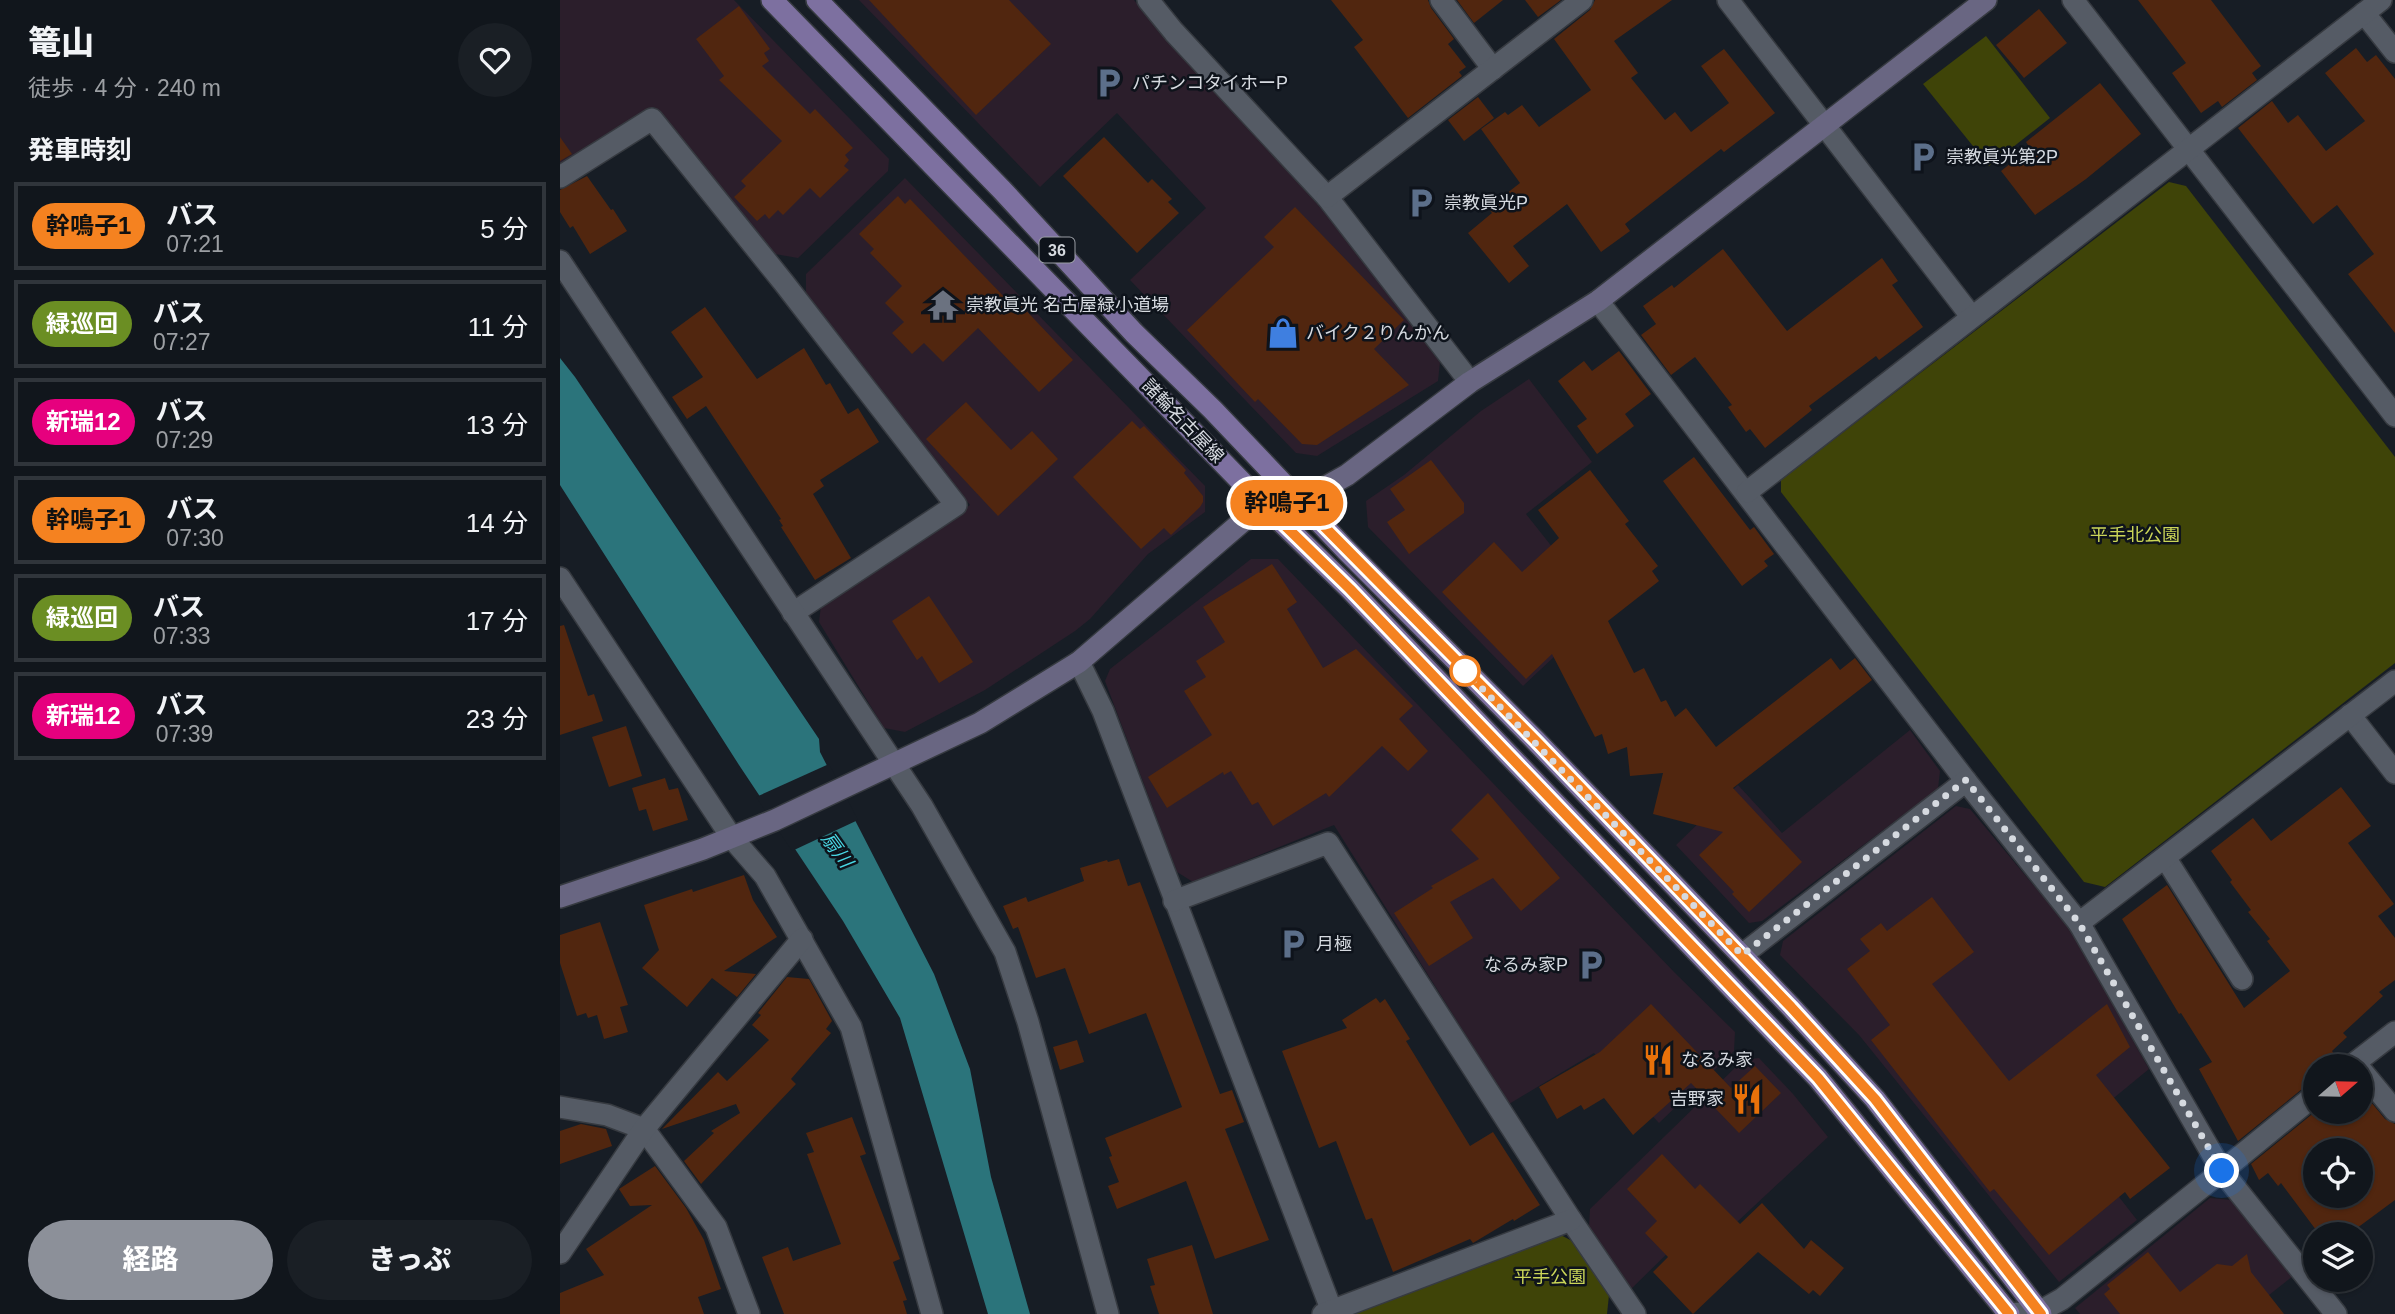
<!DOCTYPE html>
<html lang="ja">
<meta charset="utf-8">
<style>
body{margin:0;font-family:Arial,"Noto Sans JP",sans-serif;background:#1a1f25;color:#f1f3f6;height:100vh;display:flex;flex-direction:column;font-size:26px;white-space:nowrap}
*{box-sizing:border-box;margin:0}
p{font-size:23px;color:#9c9fa3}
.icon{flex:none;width:38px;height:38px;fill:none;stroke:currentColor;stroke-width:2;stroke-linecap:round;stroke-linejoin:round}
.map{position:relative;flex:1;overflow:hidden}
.side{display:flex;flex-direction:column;background:#11161c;width:560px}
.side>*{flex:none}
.badge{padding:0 14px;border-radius:23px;font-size:24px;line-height:46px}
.needle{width:46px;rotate:70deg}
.fabs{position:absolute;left:1743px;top:1054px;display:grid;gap:14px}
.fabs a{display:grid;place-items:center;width:70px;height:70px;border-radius:50%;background:#11161c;box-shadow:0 2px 5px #0004,0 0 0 2px #30353b;font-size:35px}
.you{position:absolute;width:35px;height:35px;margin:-18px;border:5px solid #fff;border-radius:50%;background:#1a73e8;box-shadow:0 0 0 10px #1a73e833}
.map>.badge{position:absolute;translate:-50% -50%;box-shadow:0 0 0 4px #fff}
h2{padding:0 28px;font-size:26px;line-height:63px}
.round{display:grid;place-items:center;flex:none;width:74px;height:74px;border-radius:37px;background:#1a1f25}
.head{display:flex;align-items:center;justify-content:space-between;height:119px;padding:0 28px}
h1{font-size:33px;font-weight:800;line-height:52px}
.button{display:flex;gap:14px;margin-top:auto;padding:14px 28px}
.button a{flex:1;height:80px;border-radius:42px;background:#8c9099;color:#fff;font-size:28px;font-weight:800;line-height:80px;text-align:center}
.button a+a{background:#1a1f25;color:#f1f3f6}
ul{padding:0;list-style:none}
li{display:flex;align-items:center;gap:21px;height:88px;margin:0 14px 10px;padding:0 14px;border:4px solid #30353b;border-radius:0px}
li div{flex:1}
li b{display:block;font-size:26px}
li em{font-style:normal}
li .badge{min-width:77px;font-weight:700;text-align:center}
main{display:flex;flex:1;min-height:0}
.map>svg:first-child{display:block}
.commercial{fill:#2b1e2b}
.green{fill:#3f4408}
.water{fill:#2b747b}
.pier{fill:#171d25}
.building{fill:#51260f;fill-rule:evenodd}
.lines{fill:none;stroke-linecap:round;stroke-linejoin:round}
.street-casing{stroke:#363a40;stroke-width:24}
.secondary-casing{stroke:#363a40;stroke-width:24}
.primary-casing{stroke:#363a40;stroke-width:24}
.street{stroke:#555b65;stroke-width:21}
.secondary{stroke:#696682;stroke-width:21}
.primary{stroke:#7d70a0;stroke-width:21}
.line-casing{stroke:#fff;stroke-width:16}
.line{stroke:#f58220;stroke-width:10}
.walk{stroke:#d6dae0;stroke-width:7;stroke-dasharray:0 12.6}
.stop-dot{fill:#fff;stroke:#f58220;stroke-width:3.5}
.labels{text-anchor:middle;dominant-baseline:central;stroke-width:5;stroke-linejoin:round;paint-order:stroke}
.shield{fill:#0e131b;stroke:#9a9ea5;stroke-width:2}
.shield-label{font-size:16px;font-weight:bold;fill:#d6dae0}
.poi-label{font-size:18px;fill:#d6dae0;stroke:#0e131b;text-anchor:start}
.street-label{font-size:18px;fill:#d6dae0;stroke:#0e131b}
.park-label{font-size:18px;fill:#cbd658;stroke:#0e131b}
.water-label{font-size:19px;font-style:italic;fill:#49d8e5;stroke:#0e131b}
</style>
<main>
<section class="side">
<div class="head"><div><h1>篭山</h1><p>徒歩 · 4 分 · 240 m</p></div><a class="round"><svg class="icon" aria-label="heart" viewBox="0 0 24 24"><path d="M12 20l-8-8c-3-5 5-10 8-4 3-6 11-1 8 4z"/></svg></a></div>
<h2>発車時刻</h2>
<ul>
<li><span class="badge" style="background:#f58220;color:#111">幹鳴子1</span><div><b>バス</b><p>07:21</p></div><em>5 分</em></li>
<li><span class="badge" style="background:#6b8e23;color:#fff">緑巡回</span><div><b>バス</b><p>07:27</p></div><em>11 分</em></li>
<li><span class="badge" style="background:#e6007e;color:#fff">新瑞12</span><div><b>バス</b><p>07:29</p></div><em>13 分</em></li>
<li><span class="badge" style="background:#f58220;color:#111">幹鳴子1</span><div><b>バス</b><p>07:30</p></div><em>14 分</em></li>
<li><span class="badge" style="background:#6b8e23;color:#fff">緑巡回</span><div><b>バス</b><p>07:33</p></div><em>17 分</em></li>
<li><span class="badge" style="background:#e6007e;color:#fff">新瑞12</span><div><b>バス</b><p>07:39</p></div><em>23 分</em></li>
</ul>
<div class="button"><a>経路</a><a>きっぷ</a></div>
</section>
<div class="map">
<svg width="1835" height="1314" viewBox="0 0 1835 1314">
<rect width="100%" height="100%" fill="#171d25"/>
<g class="commercial">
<polygon points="0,0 174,0 329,159 328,171 238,258 209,253 94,107 0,169"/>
<polygon points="299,0 574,0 599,31 763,210 880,362 878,381 757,456 736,453 570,280 646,208 557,113 480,187"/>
<polygon points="345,178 645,486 645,512 588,554 530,619 515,631 425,690 345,732 324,728 259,622 261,605 410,505 246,298 246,274"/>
<polygon points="969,379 1032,462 966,514 1043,611 963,686 808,527 806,501 844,475 921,411"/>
<polygon points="691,559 718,559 1115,973 1175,1032 1174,1051 1099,1123 1034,1053 949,1104 774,825 633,882 617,872 545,681 550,669"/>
<polygon points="1350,730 1380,771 1378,789 1202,921 1189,923 1116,845 1178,785 1222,833"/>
<polygon points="1396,806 1410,809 1511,930 1589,1069 1510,1134 1577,1220 1499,1282 1299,1035 1220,955 1223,941"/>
<polygon points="1199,1058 1233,1094 1268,1137 1177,1222 1158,1204 1070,1290 1029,1226 1030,1209 1183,1060"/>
<polygon points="1650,1198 1672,1200 1733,1276 1685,1314 1520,1314 1515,1308"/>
</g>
<g class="green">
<polygon points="1426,36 1490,118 1429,166 1363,84"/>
<polygon points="1609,182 1626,186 1835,457 1835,663 1545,887 1524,882 1221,492 1221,480"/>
<polygon points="997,1233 1012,1241 1049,1295 1047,1314 794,1314 797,1309"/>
</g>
<polygon class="water" points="0,358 15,377 259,739 260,752 374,974 410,1069 431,1177 470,1314 428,1314 340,1018 283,921 179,765 0,485"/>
<polygon class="pier" points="269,764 298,820 232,851 196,797"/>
<g class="building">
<polygon points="309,0 449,0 491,44 416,115"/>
<polygon points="771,0 868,0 871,8 894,39 888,44 906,67 899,72 902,76 848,118 794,47 803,40"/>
<polygon points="897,0 943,0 914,23"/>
<polygon points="965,0 1001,0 978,17"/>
<polygon points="1035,0 1112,0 1054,41 1078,73 1071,78 1105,120 1115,112 1131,132 1169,103 1141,66 1164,49 1215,113 1164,152 1161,149 1065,224 1070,231 1041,252 1007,204 953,246 969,266 949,283 908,233 932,213 928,208 960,183 921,129 945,112 948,115 962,105 979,127 1031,90 994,39 1030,10"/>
<polygon points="1578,0 1651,0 1701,66 1692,73 1697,80 1662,107 1658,101 1641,113 1612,73 1626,63"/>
<polygon points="179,6 210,49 204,53 209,61 202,66 250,114 255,109 293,148 285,155 289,160 284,166 289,170 260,198 250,188 223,215 218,210 209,219 205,214 197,221 174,197 186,186 181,181 222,141 159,80 164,76 136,39"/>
<polygon points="1479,9 1507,43 1464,78 1436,45"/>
<polygon points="1796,48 1807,62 1816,55 1835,79 1835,333 1788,274 1814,254 1777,205 1753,224 1678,128 1712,101 1728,123 1738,115 1766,151 1805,121 1765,73"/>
<polygon points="1540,83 1581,134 1526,179 1475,215 1441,171 1470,148 1466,142"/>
<polygon points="918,97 934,118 904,141 888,120"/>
<polygon points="0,137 12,154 0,161"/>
<polygon points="544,137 588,183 592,179 612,199 608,202 619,213 577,253 503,176"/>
<polygon points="27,176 51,210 53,209 67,231 30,254 13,226 10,228 0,212 0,190"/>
<polygon points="338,196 345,204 350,199 450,303 455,299 513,360 479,392 418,328 383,362 364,343 352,354 332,333 344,322 325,303 342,286 310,253 314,249 299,234"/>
<polygon points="735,207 844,320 814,349 849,385 757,445 742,444 698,399 695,402 627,330 714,247 704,237"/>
<polygon points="1163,249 1227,331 1322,258 1338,281 1332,285 1363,327 1319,360 1316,356 1249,406 1252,410 1205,448 1190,429 1186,432 1168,407 1172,405 1135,357 1111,375 1081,335 1096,324 1083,306 1112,285 1114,288"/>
<polygon points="145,307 197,379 244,348 266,385 270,383 288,414 298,408 319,442 260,480 264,486 253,494 291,558 255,580 221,527 223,526 219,520 221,519 146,406 127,419 112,397 143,377 111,332"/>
<polygon points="1059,351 1091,394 1065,414 1074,426 1037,454 1017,426 1027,419 998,381 1024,361 1032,371"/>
<polygon points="406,402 451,450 472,431 498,459 438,516 366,439"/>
<polygon points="572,421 580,429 584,426 626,470 624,473 643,496 643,502 640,507 611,535 604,528 581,549 513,477"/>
<polygon points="1134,457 1190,530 1194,527 1214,554 1204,561 1208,566 1182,586 1103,481"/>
<polygon points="871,460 904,503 904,513 849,554 827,522 845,510 830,489"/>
<polygon points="1030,470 1069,521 1065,524 1098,566 1092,571 1099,581 1048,621 1074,673 1084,668 1101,702 1106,700 1115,717 1126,708 1156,747 1271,658 1280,670 1295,658 1312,680 1173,788 1242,862 1189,912 1172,894 1174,892 1139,855 1163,832 1093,814 1103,773 1070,776 1067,747 1048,754 1042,734 1035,737 992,654 966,679 882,592 934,542 962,572 999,538 978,510"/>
<polygon points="712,564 737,602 727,609 763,668 796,649 853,706 839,719 868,751 848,771 822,746 769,797 766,793 713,826 698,802 692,805 671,771 664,775 663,772 607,808 588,777 652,735 624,691 646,677 636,661 665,642 643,607"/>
<polygon points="369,596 413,662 379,683 362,656 357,660 332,621"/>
<polygon points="4,625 28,696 34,694 43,721 0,735 0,626"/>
<polygon points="66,726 82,776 49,787 32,737"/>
<polygon points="105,778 109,790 118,788 128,820 93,831 86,809 79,811 72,788"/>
<polygon points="1781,787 1811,826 1788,843 1834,904 1818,916 1835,938 1835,980 1819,992 1823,996 1783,1033 1787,1037 1772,1051 1779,1061 1778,1066 1755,1066 1755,1082 1747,1085 1678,1141 1639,1069 1652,1062 1621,1013 1619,1014 1562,919 1607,885 1684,1008 1730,971 1707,941 1710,939 1688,912 1691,910 1670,882 1672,880 1651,851 1693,818 1711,841"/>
<polygon points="928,793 1000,878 961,911 933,878 890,902 913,938 869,966 834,913 873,888 871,886 919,859 891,830"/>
<polygon points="559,859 568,886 580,882 660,1094 672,1090 684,1122 665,1129 709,1240 655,1259 626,1181 557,1209 548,1186 559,1182 549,1157 552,1156 545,1138 622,1107 586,1013 529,1034 505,968 476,978 458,927 453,929 443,906 466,897 468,902 524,881 520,868 547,860 548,862"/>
<polygon points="184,875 193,900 217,937 164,971 196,974 177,997 152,978 127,1007 82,968 99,950 84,905 132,889 133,892"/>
<polygon points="1372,897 1414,952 1372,984 1449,1081 1547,1004 1570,1047 1536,1075 1610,1168 1570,1199 1565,1192 1489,1255 1434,1189 1430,1192 1311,1040 1330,1025 1287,969 1310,951 1300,939 1321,923 1327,931"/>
<polygon points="40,922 68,1005 60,1007 68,1032 44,1039 37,1015 28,1018 26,1013 17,1016 0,963 0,935"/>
<polygon points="227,977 249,979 272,1021 266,1029 271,1033 231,1079 236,1084 141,1184 124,1161 154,1133 151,1131 180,1113 176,1104 102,1129 158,1072 167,1081 209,1040 192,1025 201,1015 198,1013"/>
<polygon points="816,998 820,1003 825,999 850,1039 846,1041 910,1146 933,1132 980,1205 954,1221 953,1219 913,1243 910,1239 833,1272 812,1218 806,1220 776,1141 759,1148 722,1051 787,1028 782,1020"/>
<polygon points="1091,1004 1171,1088 1195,1066 1221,1093 1179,1133 1131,1083 1073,1135 1044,1098 1024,1110 1021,1105 997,1119 979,1087 1040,1052"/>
<polygon points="517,1040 524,1062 500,1070 493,1047"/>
<path d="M1801 1090 1825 1119 1835 1124V1200L1789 1234H1759L1721 1183 1718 1186 1708 1173 1699 1180 1691 1164 1756 1111H1801ZM1755 1150H1801V1195H1755Z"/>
<polygon points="292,1117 306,1154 300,1156 340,1259 333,1262 347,1300 343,1301 347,1314 224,1314 202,1257 228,1247 233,1261 281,1244 247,1154 254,1152 246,1133"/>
<polygon points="21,1124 46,1129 52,1146 0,1164 0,1131"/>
<polygon points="1102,1154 1135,1189 1140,1184 1180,1224 1202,1203 1244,1249 1251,1240 1284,1268 1260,1296 1253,1290 1249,1294 1198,1252 1133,1314 1093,1272 1108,1257 1085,1233 1097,1221 1067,1189"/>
<polygon points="95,1166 126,1208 144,1240 161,1289 138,1297 144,1314 0,1314 0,1293 44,1275 26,1249 92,1205 70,1206 59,1189"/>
<polygon points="632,1245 653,1314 599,1314 590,1286 595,1285 587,1259"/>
<polygon points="1588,1252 1620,1292 1657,1264 1672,1266 1687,1254 1691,1272 1724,1314 1560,1314 1544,1294 1550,1289 1547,1285"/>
</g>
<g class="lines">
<defs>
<g id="street">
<polyline points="588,0 614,32 767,197 910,382"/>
<polyline points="881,0 933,69"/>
<polyline points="1168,0 1411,316"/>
<polyline points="1513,0 1835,416"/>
<polyline points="1804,13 1835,52"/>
<polyline points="0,177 92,119 224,283 396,505 233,613"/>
<polyline points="767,197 1022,0"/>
<polyline points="0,261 362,806 445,952 468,1022 548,1314"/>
<polyline points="1038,301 1406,781"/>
<polyline points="1187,492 1821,0"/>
<polyline points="0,578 172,838 205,876 291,1027 372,1314"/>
<polyline points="519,662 543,711 773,1314"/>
<polyline points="1790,715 1835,773"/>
<polyline points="1606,859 1682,979"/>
<polyline points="614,901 768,843 1011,1220 1075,1314"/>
<polyline points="1519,923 1662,1171 1755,1095"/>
<polyline points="1182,955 1406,781 1519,923 1835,681"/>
<polyline points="1791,1066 1835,1032"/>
<polyline points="1801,1070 1835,1111"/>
<polyline points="0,1107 47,1115 84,1129 156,1227 189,1314"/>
<polyline points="0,1253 84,1129 242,939"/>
<polyline points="763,1314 1011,1220"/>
<polyline points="1448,1314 1479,1312 1502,1299 1662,1171 1776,1314"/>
</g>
<polyline id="secondary" points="0,897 143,849 215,820 420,723 519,662 683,521 762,489 787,475 910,382 1038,301 1426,0"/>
<g id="primary">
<polyline points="212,0 708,509 790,589 1258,1078 1449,1314"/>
<polyline points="257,0 442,190 574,333 653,410 786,550 976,741 1231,1007 1315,1099 1481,1314"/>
</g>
</defs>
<use href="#street" class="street-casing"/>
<use href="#secondary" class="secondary-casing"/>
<use href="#primary" class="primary-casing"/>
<use href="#street" class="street"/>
<use href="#secondary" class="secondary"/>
<use href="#primary" class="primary"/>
</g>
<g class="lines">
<defs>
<polyline id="line" points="1449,1314 1258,1078 790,589 708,509 737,499 976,741 1231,1007 1315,1099 1481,1314"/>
</defs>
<use href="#line" class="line-casing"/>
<use href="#line" class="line"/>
<polyline class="walk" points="905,671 1182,955 1406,780 1519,923 1662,1171"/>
</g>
<defs>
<symbol id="parking-bare" viewBox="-9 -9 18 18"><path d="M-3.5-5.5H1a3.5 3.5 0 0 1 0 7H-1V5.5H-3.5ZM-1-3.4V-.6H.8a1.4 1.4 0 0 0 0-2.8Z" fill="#5c6f8a" stroke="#0e131b" stroke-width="2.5" paint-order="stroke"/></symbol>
<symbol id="temple-bare" viewBox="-9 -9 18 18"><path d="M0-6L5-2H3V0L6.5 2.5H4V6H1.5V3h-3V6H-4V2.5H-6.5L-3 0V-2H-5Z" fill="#6b7280" stroke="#0e131b" stroke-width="2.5" paint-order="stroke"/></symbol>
<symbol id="shop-bare" viewBox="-9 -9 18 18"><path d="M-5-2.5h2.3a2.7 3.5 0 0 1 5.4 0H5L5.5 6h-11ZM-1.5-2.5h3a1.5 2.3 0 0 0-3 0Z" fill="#3f7fe0" stroke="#0e131b" stroke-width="2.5" paint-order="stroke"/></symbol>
<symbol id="restaurant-bare" viewBox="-9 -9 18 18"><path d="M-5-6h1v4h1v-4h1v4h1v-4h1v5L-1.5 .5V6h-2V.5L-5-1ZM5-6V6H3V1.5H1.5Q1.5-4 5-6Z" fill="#e8710a" stroke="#0e131b" stroke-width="2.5" paint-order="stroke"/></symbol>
</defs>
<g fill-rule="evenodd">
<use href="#parking-bare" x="527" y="61" width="44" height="44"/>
<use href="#parking-bare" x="1341" y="135" width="44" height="44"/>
<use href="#parking-bare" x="839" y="181" width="44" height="44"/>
<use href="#temple-bare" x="361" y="283" width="44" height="44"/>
<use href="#shop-bare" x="701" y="311" width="44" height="44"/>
<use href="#parking-bare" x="711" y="922" width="44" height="44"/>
<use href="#parking-bare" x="1009" y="943" width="44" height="44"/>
<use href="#restaurant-bare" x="1076" y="1038" width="44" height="44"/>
<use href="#restaurant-bare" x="1165" y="1077" width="44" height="44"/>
</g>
<circle class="stop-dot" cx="905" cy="671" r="14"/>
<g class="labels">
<rect class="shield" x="479.5" y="237.5" width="35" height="25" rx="5"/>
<g class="shield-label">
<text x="497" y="250">36</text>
</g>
<g class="poi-label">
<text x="572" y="83">パチンコタイホーP</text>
<text x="1386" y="157">崇教眞光第2P</text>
<text x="884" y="203">崇教眞光P</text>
<text x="406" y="305">崇教眞光 名古屋緑小道場</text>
<text x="746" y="333">バイク２りんかん</text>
<text x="756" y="944">月極</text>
<text x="1008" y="965" text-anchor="end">なるみ家P</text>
<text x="1121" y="1060">なるみ家</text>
<text x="1164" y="1099" text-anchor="end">吉野家</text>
</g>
<g class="street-label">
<text transform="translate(623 421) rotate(46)">諸輪名古屋線</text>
</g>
<g class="park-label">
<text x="1575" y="535">平手北公園</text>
<text x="990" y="1277">平手公園</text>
</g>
<g class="water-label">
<text transform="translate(277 850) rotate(54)">扇川</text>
</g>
</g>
</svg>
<div class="fabs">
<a><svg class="needle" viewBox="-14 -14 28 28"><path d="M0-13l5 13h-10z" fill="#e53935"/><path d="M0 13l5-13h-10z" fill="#9c9fa3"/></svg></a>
<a><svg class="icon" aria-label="locate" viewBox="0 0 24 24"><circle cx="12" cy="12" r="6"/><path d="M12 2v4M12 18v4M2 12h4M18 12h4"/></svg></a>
<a><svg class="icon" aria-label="layers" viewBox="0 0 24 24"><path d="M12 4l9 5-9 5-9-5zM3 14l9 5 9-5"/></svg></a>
</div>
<div class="you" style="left:1662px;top:1171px"></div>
<b class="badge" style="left:727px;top:503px;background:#f58220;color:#111">幹鳴子1</b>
</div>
</main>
